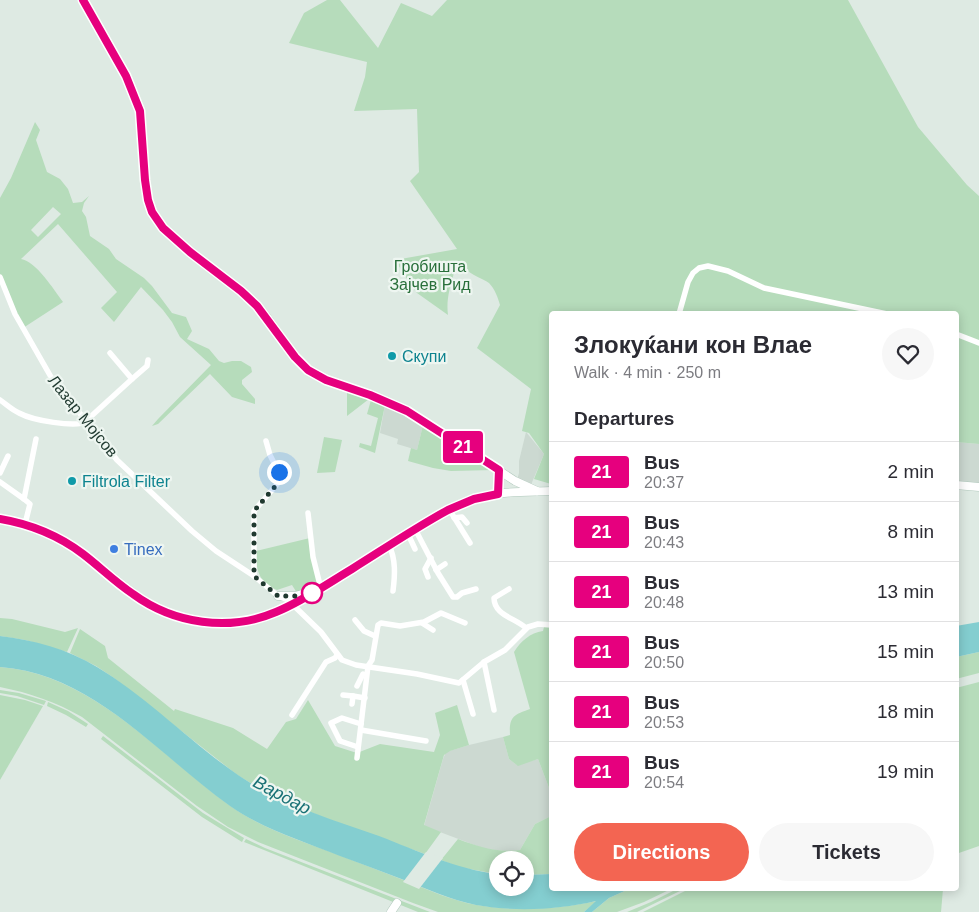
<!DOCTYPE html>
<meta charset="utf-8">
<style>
body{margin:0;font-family:Arial,sans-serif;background:#f7f7f7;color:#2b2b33;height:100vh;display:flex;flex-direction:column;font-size:19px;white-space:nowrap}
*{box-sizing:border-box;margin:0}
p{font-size:16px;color:#7c7c81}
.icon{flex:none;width:28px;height:28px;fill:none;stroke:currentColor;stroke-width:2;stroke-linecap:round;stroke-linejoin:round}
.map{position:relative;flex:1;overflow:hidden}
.details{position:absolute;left:549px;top:311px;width:410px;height:580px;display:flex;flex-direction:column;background:#fff;border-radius:5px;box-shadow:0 2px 12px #0003}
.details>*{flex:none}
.badge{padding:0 10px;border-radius:4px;font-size:18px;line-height:32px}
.tools{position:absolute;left:489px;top:851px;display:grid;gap:10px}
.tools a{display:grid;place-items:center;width:45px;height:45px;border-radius:50%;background:#fff;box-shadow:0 2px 12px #0003;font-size:25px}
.you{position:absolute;width:25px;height:25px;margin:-12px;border:4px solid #fff;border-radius:50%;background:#1a73e8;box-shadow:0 0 0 8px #1a73e833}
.map>.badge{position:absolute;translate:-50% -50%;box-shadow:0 0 0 2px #fff}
h2{padding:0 25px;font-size:19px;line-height:45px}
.round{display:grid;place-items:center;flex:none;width:52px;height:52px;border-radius:26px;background:#f7f7f7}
.overview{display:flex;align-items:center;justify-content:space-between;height:85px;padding:0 25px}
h1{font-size:24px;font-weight:700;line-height:38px}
.button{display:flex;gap:10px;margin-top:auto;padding:10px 25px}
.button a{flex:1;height:58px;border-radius:30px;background:#f36552;color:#fff;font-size:20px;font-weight:700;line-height:58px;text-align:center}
.button a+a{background:#f7f7f7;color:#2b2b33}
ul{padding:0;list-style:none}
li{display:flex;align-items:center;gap:15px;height:60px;padding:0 25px;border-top:1px solid #e1e1e2}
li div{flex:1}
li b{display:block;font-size:19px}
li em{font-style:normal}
li .badge{min-width:55px;font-weight:700;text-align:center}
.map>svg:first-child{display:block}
.built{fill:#ccd9d1}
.green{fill:#b6dcbb;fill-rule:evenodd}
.water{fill:#84ced0}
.pier{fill:#deeae3}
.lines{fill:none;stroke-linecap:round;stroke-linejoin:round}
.secondary-casing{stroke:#b1c9bd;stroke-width:9}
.street{stroke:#fff;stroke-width:5.5}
.secondary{stroke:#fff;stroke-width:8}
.line-casing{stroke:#fff;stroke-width:11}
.line{stroke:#e6007e;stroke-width:8}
.walk{stroke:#1f392f;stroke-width:5;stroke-dasharray:0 9}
.culture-dot{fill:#0f9aa8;stroke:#eef6f1;stroke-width:2}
.shop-dot{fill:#3f7fe0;stroke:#eef6f1;stroke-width:2}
.stop-dot{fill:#fff;stroke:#e6007e;stroke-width:2.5}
.labels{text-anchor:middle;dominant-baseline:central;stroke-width:4.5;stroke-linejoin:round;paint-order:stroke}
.park-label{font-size:16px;fill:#29703b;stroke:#eef6f1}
.culture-label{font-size:16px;fill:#0d838f;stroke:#eef6f1;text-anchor:start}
.street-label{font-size:16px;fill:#1f392f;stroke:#eef6f1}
.shop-label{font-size:16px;fill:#366cbe;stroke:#eef6f1;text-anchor:start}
.water-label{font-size:18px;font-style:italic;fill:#197175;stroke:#eef6f1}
</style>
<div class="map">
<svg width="979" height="912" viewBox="0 0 979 912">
<rect width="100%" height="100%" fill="#deeae3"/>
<g class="built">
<polygon points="385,405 423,425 417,450 397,444 398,439 380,433"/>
<polygon points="526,432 544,454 530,487 517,480 519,473 519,461"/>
<polygon points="956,442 979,444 979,487 956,485"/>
<polygon points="503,737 509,759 517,765 538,759 551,793 551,816 535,824 520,850 507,851 485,849 424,826 443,759 446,752 469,745"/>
</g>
<g class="green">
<path d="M327 0H340L378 48 401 3 432 16 447 0H848L918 127 967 185 979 196V444L956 442V314H551V484L534 479 544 454 529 433 522 431 531 389 477 348 500 305C498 298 495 289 489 283 482 278 473 276 464 268L454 273C450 287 446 300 448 315L417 293 412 287 395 260 457 249 410 181 419 172 417 109 354 111 365 77 367 62 289 43 304 13Z"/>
<path d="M35 122 40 130 36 140 47 172 60 179 68 189 73 203 82 202 89 196 84 203 82 211 86 217 90 236 109 249 116 259 144 278 152 286 172 313 186 317 192 331 187 339 209 349 219 361 224 363 232 361H241L251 367 252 372 242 380V384L255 399V404L232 397 210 374 158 424 152 426 158 419 211 365 180 337 172 322 163 310 141 287 114 322 101 308 117 292 58 224 21 259C36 261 54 290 63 302L23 328 0 277V198L11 178ZM53 207 61 214 38 237 31 230Z"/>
<polygon points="347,392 369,399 347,416"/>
<polygon points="371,400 385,405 375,453 359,447 360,443 371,446 378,418 367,414"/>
<polygon points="423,425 493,470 451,471 433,468 408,461 411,448 417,450"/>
<polygon points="324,437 342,440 335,472 317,473"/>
<path d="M310 538 320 582 297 593 292 585 277 590C258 582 256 569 256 551Z"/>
<polygon points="0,618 12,619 65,632 78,628 67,652 25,640 0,636"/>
<path d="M551 626V793L538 759 518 766 509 759 503 737 510 735C509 717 513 715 530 709L514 652C521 641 530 633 543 631L544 627Z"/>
<path d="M80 629 105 646 108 658 174 711 175 709 233 728 267 749 286 722 296 719 308 700 335 746 357 753 380 744 434 752 440 735 435 713 457 705 469 745 450 751 444 755 424 825 441 832 425 854C363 831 291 810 236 774L114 678 96 666 70 653Z"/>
<polygon points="979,652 979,673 956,679 956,657"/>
<path d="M0 667C92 674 159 754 229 805 262 829 302 841 339 855 361 864 384 872 406 881 429 890 453 901 477 905 518 912 557 909 597 901L584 912H438L413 903 258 842 228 827 197 806 82 717C56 702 30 693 0 687Z"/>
<polygon points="979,682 979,846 956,854 956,688"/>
<polygon points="0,690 19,693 46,701 44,705 17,696 0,693"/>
<polygon points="0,695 25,700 43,706 0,780"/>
<polygon points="48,702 68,711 88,724 86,727 66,715 47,706"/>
<polygon points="103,736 203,813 244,838 242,842 202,817 101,739"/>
<path d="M551 816V874L525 875V860H498L497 874 458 867 441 860 458 839C479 847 497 853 520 850L535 824Z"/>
<polygon points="246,839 265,848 430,912 418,912 244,842"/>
<polygon points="629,889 671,889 644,902 617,912 592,912 609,898"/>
<polygon points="677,889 684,889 637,912 627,912 651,902"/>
<polygon points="689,889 943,889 941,912 643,912"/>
</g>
<g class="water">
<polygon points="979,622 979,652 956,657 956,626"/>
<path d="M0 636C33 640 68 649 97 667 147 697 189 741 238 775 280 804 331 819 379 836 418 851 456 869 497 874L498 888H525V875L551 874V889H629L609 898 592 912H584L596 901C557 910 515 912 476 905 451 900 427 889 404 880 383 872 362 864 340 856 303 841 263 829 230 806 158 755 94 674 0 667Z"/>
</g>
<polygon class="pier" points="426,852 443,858 419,889 403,882"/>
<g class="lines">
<defs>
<g id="secondary">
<polyline points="83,0 126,76 140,111 145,180 148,200 152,211 163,228 190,252 241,291 257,306 266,316 295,357 308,370 327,380 383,400 407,411 515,481 537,491"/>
<polyline points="956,485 979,487"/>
<polyline points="498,494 499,470"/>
<path d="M0 519C30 524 58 536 83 554 126 586 152 618 210 623 258 627 300 602 339 577 363 561 388 546 413 531 432 519 451 507 473 499 497 491 525 492 551 491"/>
<polyline points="278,596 295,596 306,593"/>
<polyline points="391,912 397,903"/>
</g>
</defs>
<use href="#secondary" class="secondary-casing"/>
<g class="street">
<polyline points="0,277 15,314 51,377 117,460 192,531 216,551 254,576 278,596 288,600 321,632 342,660 356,665 417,674 459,683 484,662 505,650 528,627 538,624 551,625"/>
<polyline points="679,314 688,282 693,273 699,268 708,266 728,271 764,288 887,314"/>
<polyline points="956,334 979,343"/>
<polyline points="132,379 147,366 148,360"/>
<path d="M0 400C6 404 12 410 19 413 34 421 73 427 88 422"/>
<polyline points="87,420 132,379 110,353"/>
<polyline points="0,473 8,456"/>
<polyline points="0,482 24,499 30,504 25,524"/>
<polyline points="24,499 36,439"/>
<polyline points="449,509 470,543"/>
<polyline points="308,513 313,557 321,589"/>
<polyline points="454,518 462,517 467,523"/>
<polyline points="415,529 438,573 453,597 457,597 462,593 476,589"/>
<polyline points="408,534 415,549"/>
<path d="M389 545C396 560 395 575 393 591"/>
<polyline points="436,570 445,564"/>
<polyline points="254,576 254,511 278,483 281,477 270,455 266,441"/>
<polyline points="428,577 425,569 431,558"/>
<path d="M509 589 494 598C494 615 515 618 526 628"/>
<polyline points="355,620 364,631 375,636"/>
<polyline points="422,623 433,630"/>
<polyline points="484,662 494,710"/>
<polyline points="463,680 473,714"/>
<polyline points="357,686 363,674"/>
<polyline points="343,695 353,696"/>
<polyline points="352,704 353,696 365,698"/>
<polyline points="292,715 326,662 335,658 337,655"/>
<polyline points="361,730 426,741"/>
<polyline points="358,747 340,741 331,723 342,718 361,724"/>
<polyline points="357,758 368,666 372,660 378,625 381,623 400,626 424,622 441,613 465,623"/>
</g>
<use href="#secondary" class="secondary"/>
</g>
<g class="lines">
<defs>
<path id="line" d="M0 519C30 524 59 536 83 554 100 567 115 582 133 594 174 624 229 632 276 612 303 601 327 584 352 569 384 549 415 528 448 510L474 499 498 494 499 470 407 411 370 395 326 380 308 370 295 357 257 306 241 291 190 252 163 228 152 212 148 200 145 180 140 111 126 76 83 0"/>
</defs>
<use href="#line" class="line-casing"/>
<use href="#line" class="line"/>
<polyline class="walk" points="279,472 281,477 278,483 254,511 254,576 278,596 295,596 312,593"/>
</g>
<g class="culture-dot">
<circle cx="392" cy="356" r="5"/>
<circle cx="72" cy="481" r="5"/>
</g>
<circle class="shop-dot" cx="114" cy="549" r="5"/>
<circle class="stop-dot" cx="312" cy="593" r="10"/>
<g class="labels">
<g class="park-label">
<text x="430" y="266">Гробишта<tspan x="430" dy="18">Зајчев Рид</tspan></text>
</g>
<g class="culture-label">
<text x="402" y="356">Скупи</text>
<text x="82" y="481">Filtrola Filter</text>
</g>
<g class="street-label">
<text transform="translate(83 416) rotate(51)">Лазар Мојсов</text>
</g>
<g class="shop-label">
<text x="124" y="549">Tinex</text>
</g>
<g class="water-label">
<text transform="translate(282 795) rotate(28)">Вардар</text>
</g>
</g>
</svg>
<div class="tools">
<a><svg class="icon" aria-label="locate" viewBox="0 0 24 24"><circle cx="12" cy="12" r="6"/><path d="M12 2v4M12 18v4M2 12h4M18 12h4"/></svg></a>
</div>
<div class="you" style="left:279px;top:472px"></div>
<b class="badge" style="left:463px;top:447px;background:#e6007e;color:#fff">21</b>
<section class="details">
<div class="overview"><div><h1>Злокуќани кон Влае</h1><p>Walk · 4 min · 250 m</p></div><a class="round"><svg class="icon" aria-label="heart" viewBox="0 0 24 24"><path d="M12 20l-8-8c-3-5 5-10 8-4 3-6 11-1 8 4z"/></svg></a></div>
<h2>Departures</h2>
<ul>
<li><span class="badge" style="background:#e6007e;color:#fff">21</span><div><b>Bus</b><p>20:37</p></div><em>2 min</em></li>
<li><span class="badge" style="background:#e6007e;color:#fff">21</span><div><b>Bus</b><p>20:43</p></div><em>8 min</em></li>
<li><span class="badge" style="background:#e6007e;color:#fff">21</span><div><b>Bus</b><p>20:48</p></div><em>13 min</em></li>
<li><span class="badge" style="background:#e6007e;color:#fff">21</span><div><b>Bus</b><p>20:50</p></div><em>15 min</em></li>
<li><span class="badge" style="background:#e6007e;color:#fff">21</span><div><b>Bus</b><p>20:53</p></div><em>18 min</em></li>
<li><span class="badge" style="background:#e6007e;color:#fff">21</span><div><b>Bus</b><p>20:54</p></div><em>19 min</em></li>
</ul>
<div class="button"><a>Directions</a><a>Tickets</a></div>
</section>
</div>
